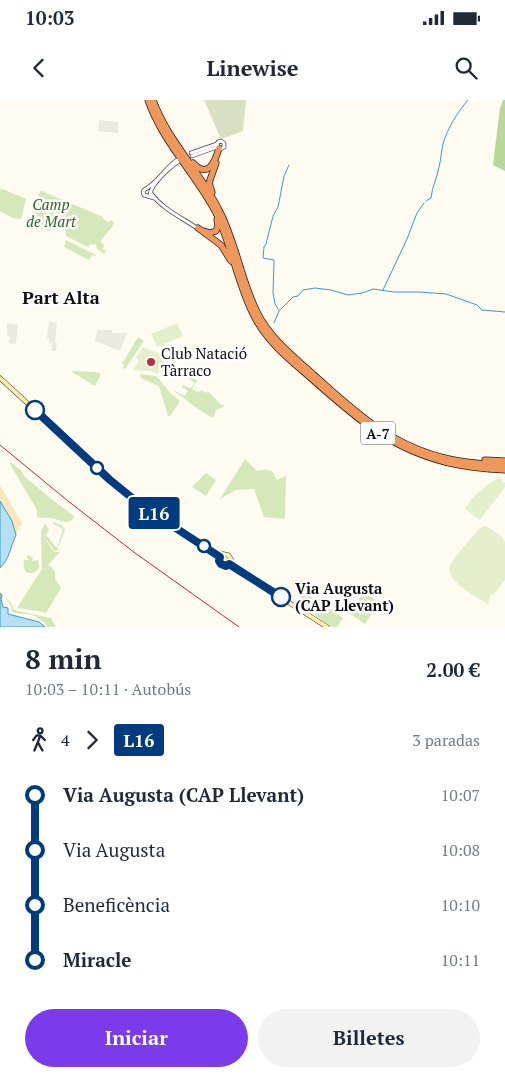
<!DOCTYPE html>
<html lang="es">
<meta charset="utf-8">
<style>
body{margin:0;font-family:"PT Serif",serif;background:#f2f2f3;color:#1f2937;height:100vh;display:flex;flex-direction:column;font-size:19px;white-space:nowrap}
*{box-sizing:border-box;margin:0}
p{font-size:16px;color:#747a83}
.icon{flex:none;width:28px;height:28px;fill:none;stroke:currentColor;stroke-width:2;stroke-linecap:round;stroke-linejoin:round}
.map{position:relative;height:527px;overflow:hidden}
.sheet{display:flex;flex-direction:column;background:#fff;flex:1}
.sheet>*{flex:none}
.badge{padding:0 10px;border-radius:4px;font-size:18px;line-height:32px}
.map>.badge{position:absolute;translate:-50% -50%;box-shadow:0 0 0 2px #fff}
.legs{display:flex;align-items:center;gap:8px;height:55px;padding:0 25px;font-size:16px}
.legs p{margin-inline-start:auto}
.headline{display:flex;align-items:center;justify-content:space-between;height:85px;padding:0 25px}
h1{font-size:28px;font-weight:600;line-height:38px}
.action{display:flex;gap:10px;margin-top:auto;padding:10px 25px}
.action a{flex:1;height:58px;border-radius:30px;background:#7c3aed;color:#fff;font-size:20px;font-weight:600;line-height:58px;text-align:center}
.action a+a{background:#f2f2f3;color:#1f2937}
ul{padding:0 25px;list-style:none}
li{display:flex;align-items:center;gap:18px;height:55px;font-size:19px}
li i{display:grid;place-items:center;width:8px;height:100%;margin:0 6px;background:currentColor}
li i::after{content:'';width:12px;height:12px;margin:-6px;border:4px solid;border-radius:50%;background:#fff}
li p{margin-inline-start:auto}
li:first-child i{background:linear-gradient(#0000 50%,currentColor 0)}
li:last-child i{background:linear-gradient(currentColor 50%,#0000 0)}
.status{display:flex;justify-content:space-between;align-items:center;height:35px;padding:0 25px;background:#fff;direction:ltr}
.status svg{height:14px;fill:currentColor}
header{display:flex;justify-content:space-between;align-items:center;height:65px;padding:0 25px;background:#fff;font-size:22px;font-weight:600}
.map>svg:first-child{display:block}
.green{fill:#d4e8ba}
.forest{fill:#b9d89a}
.sand{fill:#f9e8bd}
.cemetery{fill:#d8e0c1}
.pitch{fill:#e5efcc}
.plaza{fill:#eee9df}
.water{fill:#b6e0f4;stroke:#3f9ac9}
.lines{fill:none;stroke-linecap:round;stroke-linejoin:round}
.stream{stroke:#3f9ac9;stroke-width:1}
.tertiary-casing{stroke:#414141;stroke-width:4.5}
.secondary-casing{stroke:#303030;stroke-width:5}
.motorway-casing{stroke:#1f1f1f;stroke-width:7}
.tertiary{stroke:#fff;stroke-width:3}
.secondary{stroke:#fcefad;stroke-width:4}
.motorway{stroke:#f0975c;stroke-width:5.5}
.rail{stroke:#ba2a39;stroke-width:1}
.line-1-casing{stroke:#fff;stroke-width:11}
.line-1{stroke:#003b80;stroke-width:8}
.poi-dot{fill:#ba2a39;stroke:#fff;stroke-width:2}
.stop-1-dot{fill:#fff;stroke:#003b80;stroke-width:2.5}
.labels{text-anchor:middle;dominant-baseline:central;stroke-width:5;stroke-linejoin:round;paint-order:stroke}
.shield{fill:#fff;stroke:#565656;stroke-width:1}
.shield-label{font-size:14px;font-weight:bold;fill:#0e0e0e}
.park-label{font-size:15px;font-style:italic;fill:#326420;stroke:#fff}
.poi-label{font-size:15px;fill:#0e0e0e;stroke:#fff;text-anchor:start}
.stop-label{font-size:15px;font-weight:bold;fill:#0e0e0e;stroke:#fff;text-anchor:start}
.quarter-label{font-size:18px;font-weight:bold;fill:#0e0e0e;stroke:#fff}
</style>
<div class="status"><b>10:03</b><svg viewBox="0 0 49 12"><path d="M0 12V9h3v3zM5 12V6h3v6zM10 12V3h3v9zM15 12V0h3v12zM26 1h20v11H26zM47 4h2v5h-2z"/></svg></div>
<header><svg class="icon" aria-label="back" viewBox="0 0 24 24"><path d="M15 5l-7 7 7 7"/></svg>Linewise<svg class="icon" aria-label="search" viewBox="0 0 24 24"><circle cx="10" cy="10" r="6"/><path d="M15 15l6 6"/></svg></header>
<div class="map">
<svg width="505" height="527" viewBox="0 0 505 527">
<rect width="100%" height="100%" fill="#fefbf0"/>
<g class="green">
<polygon points="0,88 26,99 21,119 13,118 0,111 0,92 1,90"/>
<polygon points="40,91 42,91 103,117 103,119 109,122 111,120 114,122 112,127 100,142 104,145 103,149 106,151 104,154 97,149 96,144 90,145 88,147 66,136 66,131 64,129 54,129 49,131 30,125"/>
<polygon points="66,140 96,155 95,156 92,155 89,160 64,147"/>
<polygon points="138,237 144,241 125,269 123,268 124,264 122,264"/>
<polygon points="73,271 96,272 101,274 95,286 72,272"/>
<polygon points="140,274 156,276 159,279 171,294 179,300 179,303 170,316 168,316 159,286 141,278"/>
<polygon points="200,276 192,289 197,292 198,291 200,292 201,290 206,293 208,291 220,304 225,306 216,310 213,318 198,309 173,290 185,296 188,291 182,287 183,285 191,288 195,283 188,278 189,277 197,280"/>
<polygon points="245,359 257,371 267,369 267,370 272,371 277,380 286,376 285,419 264,417 254,389 236,390 220,399"/>
<path d="M10 362 21 370 24 376 55 402 74 416 72 420C63 425 60 419 50 418 45 417 43 419 37 417V410L10 364Z"/>
<polygon points="206,373 216,380 206,396 192,387"/>
<path d="M53 422 61 425 65 429 57 451H55L42 434 54 452H60L48 465C54 468 56 472 55 479L61 488 46 513 38 511 17 508 42 469 41 432 45 423 49 430 46 435 57 448 63 429 52 423Z"/>
<path d="M27 455 32 457 33 459 31 461 38 460 39 468C35 474 26 476 24 468 23 466 24 461 24 460H29L27 458Z"/>
<path d="M303 491 343 518 337 527H332C319 518 303 509 299 492Z"/>
<polygon points="364,492 379,502 365,524 349,513"/>
<path d="M4 496 11 503 14 510 51 518 56 527H48C44 521 35 515 28 514 27 514 26 514 24 514 20 514 16 513 12 512L11 506Z"/>
</g>
<polygon class="forest" points="503,0 505,0 505,71 493,65 500,8"/>
<polygon class="sand" points="0,385 22,423 16,435 12,421 0,401"/>
<polygon class="cemetery" points="204,0 246,0 243,31 221,39"/>
<g class="pitch">
<polygon points="177,223 183,236 157,247 151,234"/>
<polygon points="143,247 166,256 163,265 162,267 158,274 151,271 133,270 139,260 136,258"/>
<path d="M499 377 505 383V387L480 420 465 409C472 395 486 386 499 377Z"/>
<path d="M486 426 500 435 505 442V480L496 492 493 494 490 497 488 504C477 497 446 482 450 467 452 458 473 437 479 429L482 427Z"/>
</g>
<g class="plaza">
<polygon points="99,20 118,22 118,33 98,31"/>
<polygon points="49,221 57,223 55,242 57,243 56,251 52,251 52,244 49,243 49,238 47,238"/>
<polygon points="7,223 18,225 16,242 15,244 13,243 12,245 8,242 11,237 7,236"/>
<polygon points="97,230 112,230 112,233 127,233 120,251 95,241"/>
</g>
<g class="water">
<path d="M0 401 12 421 16 435C10 447 10 458 0 468Z"/>
<polygon points="0,493 2,495 1,499 3,507 8,508 8,514 39,522 45,527 0,527"/>
</g>
<g class="lines">
<g class="stream">
<path d="M426 101 431 98C432 87 437 78 439 67 441 60 441 52 443 44 448 27 457 13 468 0"/>
<polyline points="274,161 274,160 263,158 264,147 266,144 273,116 278,107 284,76 289,65"/>
<polyline points="274,162 273,193 275,204 279,210"/>
<polyline points="383,190 407,139 417,113 424,103"/>
<polyline points="274,223 279,211 293,197 298,196 303,190 315,188 331,190 348,195 362,193 373,189 394,192 419,192 446,194 477,205 482,210 505,212"/>
</g>
<defs>
<g id="tertiary">
<polyline points="217,46 218,42 221,41 224,43 224,47"/>
<polyline points="191,53 217,44"/>
<polyline points="192,56 217,47 221,49 224,47"/>
<path d="M151 93C161 108 182 118 197 128"/>
<path d="M150 94C152 83 169 68 178 62"/>
<path d="M154 98 144 95 143 92 144 90C157 84 165 68 177 60"/>
</g>
<g id="secondary">
<polyline points="0,278 110,379 142,406 220,457"/>
<polyline points="220,457 223,454 228,455 231,459 229,464"/>
<polyline points="220,457 219,461 221,465 226,466 229,464"/>
<polyline points="229,464 327,527"/>
</g>
<g id="motorway">
<path d="M148 0C162 42 196 74 216 113 232 146 237 183 254 216 267 242 290 260 312 279 356 318 390 349 449 363 467 367 486 369 505 370"/>
<path d="M153 0C168 41 200 71 219 110 236 142 241 180 257 212 270 238 292 255 313 274 355 312 391 346 449 359 467 363 486 364 505 366"/>
<path d="M193 63C208 79 215 62 219 48"/>
<polyline points="212,92 209,83 216,63"/>
<polyline points="198,128 221,145 231,161"/>
<polyline points="204,131 210,133 216,131 218,126 217,120"/>
<polyline points="485,360 505,361"/>
</g>
</defs>
<use href="#tertiary" class="tertiary-casing"/>
<use href="#secondary" class="secondary-casing"/>
<use href="#motorway" class="motorway-casing"/>
<use href="#tertiary" class="tertiary"/>
<use href="#secondary" class="secondary"/>
<use href="#motorway" class="motorway"/>
<polyline class="rail" points="0,345 68,401 135,453 239,527"/>
</g>
<g class="lines">
<defs>
<polyline id="line-1" points="35,310 110,380 142,406 220,457 219,461 221,464 226,466 229,464 281,497"/>
</defs>
<use href="#line-1" class="line-1-casing"/>
<use href="#line-1" class="line-1"/>
</g>
<circle class="poi-dot" cx="151" cy="262" r="5"/>
<g class="stop-1-dot">
<circle cx="35" cy="310" r="9"/>
<circle cx="97" cy="368" r="6"/>
<circle cx="204" cy="446" r="6"/>
<circle cx="281" cy="497" r="9"/>
</g>
<g class="labels">
<rect class="shield" x="360.5" y="321.5" width="35" height="23" rx="4"/>
<g class="shield-label">
<text x="378" y="333">A-7</text>
</g>
<g class="park-label">
<text x="51" y="104">Camp<tspan x="51" dy="17">de Mart</tspan></text>
</g>
<g class="poi-label">
<text x="161" y="253">Club Natació<tspan x="161" dy="17">Tàrraco</tspan></text>
</g>
<g class="stop-label">
<text x="295" y="488">Via Augusta<tspan x="295" dy="17">(CAP Llevant)</tspan></text>
</g>
<g class="quarter-label">
<text x="61" y="197">Part Alta</text>
</g>
</g>
</svg>
<b class="badge" style="left:154px;top:413px;background:#003b80;color:#fff">L16</b>
</div>
<section class="sheet">
<div class="headline"><div><h1>8 min</h1><p>10:03 – 10:11 · Autobús</p></div><b>2.00 €</b></div>
<div class="legs"><svg class="icon" aria-label="walk" viewBox="0 0 24 24"><circle cx="13" cy="4" r="2"/><path d="M13 8l-2 6 4 7M11 14l-3 7M7 12l3-4h3l4 4"/></svg>4<svg class="icon" aria-label="forward" viewBox="0 0 24 24"><path d="M9 5l7 7-7 7"/></svg><b class="badge" style="background:#003b80;color:#fff">L16</b><p>3 paradas</p></div>
<ul>
<li><i style="color:#003b80"></i><b>Via Augusta (CAP Llevant)</b><p>10:07</p></li>
<li><i style="color:#003b80"></i><span>Via Augusta</span><p>10:08</p></li>
<li><i style="color:#003b80"></i><span>Beneficència</span><p>10:10</p></li>
<li><i style="color:#003b80"></i><b>Miracle</b><p>10:11</p></li>
</ul>
<div class="action"><a>Iniciar</a><a>Billetes</a></div>
</section>
